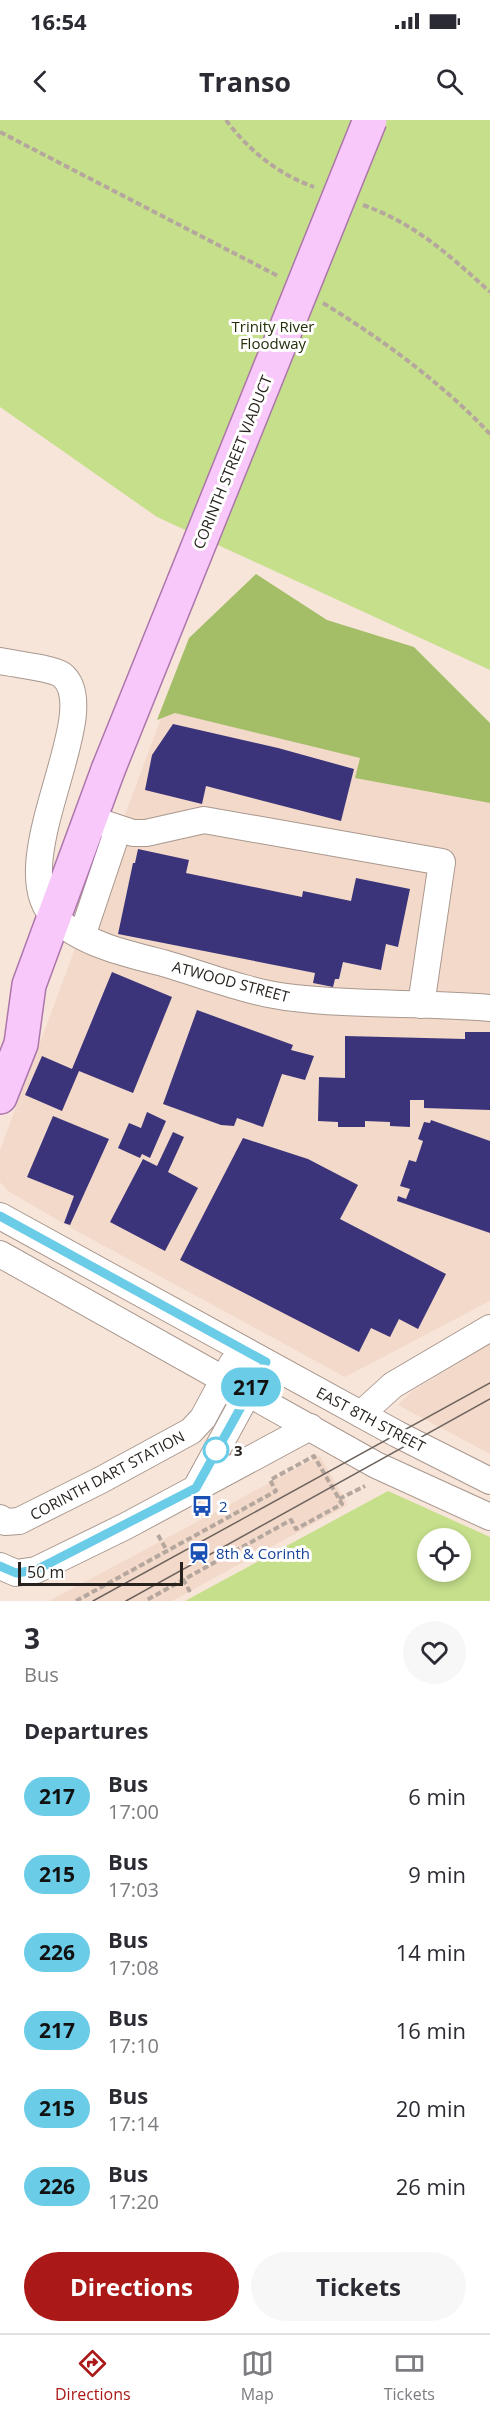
<!DOCTYPE html>
<style>
body{margin:0;font-family:"Open Sans",sans-serif;background:#f7f7f7;color:#2b2b33;height:100vh;display:flex;flex-direction:column;font-size:22px;white-space:nowrap}
*{box-sizing:border-box;margin:0}
p{font-size:20px;color:#7c7c81}
.icon{flex:none;width:33px;height:33px;fill:none;stroke:currentColor;stroke-width:2;stroke-linecap:round;stroke-linejoin:round}
.map{position:relative;height:1481px;overflow:hidden}
.panel{display:flex;flex-direction:column;background:#fff;flex:1}
.panel>*{flex:none}
.badge{padding:0 12px;border-radius:20px;font-size:21px;line-height:39px}
.fabs{position:absolute;left:417px;top:1408px;display:grid;gap:12px}
.fabs a{display:grid;place-items:center;width:54px;height:54px;border-radius:50%;background:#fff;box-shadow:0 3px 9px #0003;font-size:30px}
.scale{position:absolute;left:18px;bottom:15px;width:165px;box-sizing:border-box;padding-left:6px;border:3px solid #28221e;border-top:0;font-size:16px;line-height:21px;white-space:nowrap;color:#28221e;-webkit-text-stroke:4px #fff;paint-order:stroke}
.map>.badge{position:absolute;translate:-50% -50%;box-shadow:0 0 0 3px #fff}
h2{padding:0 24px;font-size:22px;line-height:54px}
.round{display:grid;place-items:center;flex:none;width:63px;height:63px;border-radius:32px;background:#f7f7f7}
.headline{display:flex;align-items:center;justify-content:space-between;height:102px;padding:0 24px}
h1{font-size:28px;font-weight:700;line-height:45px}
.primary-button{display:flex;gap:12px;margin-top:auto;padding:12px 24px}
.primary-button a{flex:1;height:69px;border-radius:36px;background:#aa1817;color:#fff;font-size:24px;font-weight:700;line-height:69px;text-align:center}
.primary-button a+a{background:#f7f7f7;color:#2b2b33}
ul{padding:0;list-style:none}
li{display:flex;align-items:center;gap:18px;height:78px;padding:0 24px}
li div{flex:1}
li b{display:block;font-size:22px}
li em{font-style:normal}
li .badge{min-width:66px;font-weight:700;text-align:center}
.status{display:flex;justify-content:space-between;align-items:center;height:42px;padding:0 30px;background:#fff;direction:ltr}
.status svg{height:16px;fill:currentColor}
header{display:flex;justify-content:space-between;align-items:center;height:78px;padding:0 24px;background:#fff;font-size:27px;font-weight:700}
.tab-bar{display:flex;justify-content:space-around;align-items:center;height:84px;border-top:2px solid #e1e1e2;background:#fff;font-size:16px;color:#7c7c81}
.tab-bar a{display:grid;justify-items:center;gap:3px}
.tab-bar .current{color:#aa1817}
.map>svg:first-child{display:block}
.built{fill:#f2d9c9}
.green{fill:#c5df8b;fill-rule:evenodd}
.forest{fill:#a4be68}
.building{fill:#3c347a}
.lines{fill:none;stroke-linecap:round;stroke-linejoin:round}
.minor-casing{stroke:#a9988e;stroke-width:28}
.major-casing{stroke:#ac76ab;stroke-width:36}
.path{stroke:#b6a79e;stroke-width:4;stroke-dasharray:6 3;stroke-linecap:butt}
.minor{stroke:#fff;stroke-width:26}
.major{stroke:#f8c8fa;stroke-width:33}
.tram{stroke:#6d635c;stroke-width:1.5}
.major-bridge-casing{stroke:#ac76ab;stroke-width:36;stroke-linecap:butt}
.major-bridge{stroke:#f8c8fa;stroke-width:33}
.line-casing{stroke:#fff;stroke-width:14}
.line{stroke:#6bcce7;stroke-width:9}
.stop-dot{fill:#fff;stroke:#6bcce7;stroke-width:3}
.labels{text-anchor:middle;dominant-baseline:central;stroke-width:6;stroke-linejoin:round;paint-order:stroke}
.park-label{font-size:15px;fill:#242e09;stroke:#fff}
.street-label{font-size:15px;fill:#28221e;stroke:#fff}
.stop-label{font-size:15px;font-weight:bold;fill:#28221e;stroke:#fff;text-anchor:start}
.transit-label{font-size:15px;fill:#164399;stroke:#fff;text-anchor:start}
</style>
<div class="status"><b>16:54</b><svg viewBox="0 0 49 12"><path d="M0 12V9h3v3zM5 12V6h3v6zM10 12V3h3v9zM15 12V0h3v12zM26 1h20v11H26zM47 4h2v5h-2z"/></svg></div>
<header><svg class="icon" aria-label="back" viewBox="0 0 24 24"><path d="M15 5l-7 7 7 7"/></svg>Transo<svg class="icon" aria-label="search" viewBox="0 0 24 24"><circle cx="10" cy="10" r="6"/><path d="M15 15l6 6"/></svg></header>
<div class="map">
<svg width="490" height="1481" viewBox="0 0 490 1481">
<rect width="100%" height="100%" fill="#f8e5da"/>
<g class="built">
<polygon points="170,574 490,661 490,1181 345,1257 73,1109 8,1071 0,1062 0,1030"/>
<polygon points="490,1224 490,1334 398,1285 411,1272"/>
<polygon points="320,1336 348,1385 172,1481 49,1481"/>
</g>
<g class="green">
<polygon points="0,0 490,0 490,550 157,397 0,287"/>
<path d="M388 1371 490 1417V1481H185ZM428 1419H460V1452H428Z"/>
</g>
<polygon class="forest" points="256,454 327,500 414,527 490,603 490,683 355,658 360,638 175,593 157,600 189,518"/>
<g class="building">
<polygon points="173,604 278,628 354,649 341,701 206,666 202,684 145,670 152,635"/>
<polygon points="138,729 189,740 186,753 302,777 303,771 351,781 356,758 410,769 398,827 386,824 381,850 343,842 339,859 335,859 333,867 313,863 315,853 118,814 133,743 135,743"/>
<polygon points="112,852 172,877 133,973 79,951 62,991 25,975 42,936 72,949"/>
<polygon points="197,890 293,925 291,930 314,936 305,960 282,954 263,1007 237,998 234,1006 221,1005 163,984"/>
<polygon points="465,912 490,912 490,990 424,988 424,980 410,980 410,1007 390,1006 390,1002 365,1001 365,1007 338,1007 338,1002 318,1001 319,957 345,958 345,916 465,919"/>
<polygon points="147,992 166,1001 150,1038 142,1034 140,1038 118,1028 129,1003 141,1008"/>
<polygon points="53,996 109,1019 70,1105 64,1103 74,1076 27,1057"/>
<polygon points="431,1000 490,1021 490,1113 397,1081 398,1076 406,1079 410,1069 400,1066 409,1040 416,1042 423,1021 418,1019 424,1002 430,1003"/>
<polygon points="173,1012 184,1017 168,1052 198,1068 165,1131 110,1102 143,1039 157,1046"/>
<polygon points="243,1018 308,1039 358,1065 340,1099 446,1154 418,1209 399,1199 390,1217 371,1208 359,1232 180,1140"/>
</g>
<g class="lines">
<defs>
<g id="minor">
<path d="M0 541C14 544 52 548 62 555 107 591 0 746 55 798 83 824 127 834 163 843 201 854 248 872 286 877 354 886 422 882 490 888"/>
<polyline points="88,698 133,713 146,713 204,700 442,742 421,885"/>
<polyline points="82,816 118,709"/>
<polyline points="0,1096 397,1314 490,1361"/>
<polyline points="0,1134 376,1345 490,1397"/>
<polyline points="361,1294 393,1265 490,1208"/>
<polyline points="196,1368 256,1258"/>
<polyline points="0,1398 5,1402 19,1401 101,1360 191,1311 203,1298 232,1244"/>
<polyline points="0,1446 16,1453 36,1450 126,1406 310,1307"/>
</g>
<polyline id="major" points="0,977 21,924 29,865 108,650"/>
</defs>
<use href="#minor" class="minor-casing"/>
<use href="#major" class="major-casing"/>
<g class="path">
<path d="M226 0C249 31 278 54 314 67"/>
<polyline points="0,12 278,156"/>
<path d="M363 85C416 104 449 135 490 172"/>
<path d="M323 183C382 219 443 264 490 314"/>
<polyline points="339,1379 365,1366"/>
<polyline points="158,1415 167,1431"/>
<polyline points="183,1459 190,1472"/>
<polyline points="76,1481 276,1371 270,1360 314,1336 342,1384 296,1409 291,1400 145,1481"/>
</g>
<use href="#minor" class="minor"/>
<use href="#major" class="major"/>
<g class="tram">
<polyline points="93,1481 490,1263"/>
<polyline points="126,1481 490,1279"/>
</g>
<defs>
<polyline id="major-bridge" points="108,650 370,0"/>
</defs>
<use href="#major-bridge" class="major-bridge-casing"/>
<use href="#major-bridge" class="major-bridge"/>
</g>
<g class="lines">
<defs>
<polyline id="line" points="0,1096 266,1242 196,1368 36,1450 16,1453 0,1446"/>
</defs>
<use href="#line" class="line-casing"/>
<use href="#line" class="line"/>
</g>
<defs>
<symbol id="bus-bare" viewBox="-9 -9 18 18"><path d="M-5-6H5V4H4V6H2V4H-2V6H-4V4H-5ZM-3.5-4V0h7V-4ZM-3.5 1.2v1.5H-2V1.2ZM2 1.2v1.5H3.5V1.2Z" fill="#1a4fb4" stroke="#fff" stroke-width="2.5" paint-order="stroke"/></symbol>
<symbol id="station-bare" viewBox="-9 -9 18 18"><path d="M-3-6H3Q5-6 5-4V2Q5 4 3 4L4.5 6H3L1.5 4h-3L-3 6H-4.5L-3 4Q-5 4-5 2V-4Q-5-6-3-6ZM-3.5-4v3h7v-3ZM-3.5 1v1.5H-2V1ZM2 1v1.5H3.5V1Z" fill="#1a4fb4" stroke="#fff" stroke-width="2.5" paint-order="stroke"/></symbol>
</defs>
<g fill-rule="evenodd">
<use href="#bus-bare" x="187" y="1371" width="30" height="30"/>
<use href="#station-bare" x="184" y="1418" width="30" height="30"/>
</g>
<circle class="stop-dot" cx="216" cy="1330" r="12"/>
<g class="labels">
<g class="park-label">
<text x="273" y="206">Trinity River<tspan x="273" dy="17">Floodway</tspan></text>
</g>
<g class="street-label">
<text transform="translate(232 342) rotate(-68)">CORINTH STREET VIADUCT</text>
<text transform="translate(231 861) rotate(15)">ATWOOD STREET</text>
<text transform="translate(371 1299) rotate(28)">EAST 8TH STREET</text>
<text transform="translate(107 1355) rotate(-28)">CORINTH DART STATION</text>
</g>
<g class="stop-label">
<text x="234" y="1330">3</text>
</g>
<g class="transit-label">
<text x="219" y="1386">2</text>
<text x="216" y="1433">8th &amp; Corinth</text>
</g>
</g>
</svg>
<div class="fabs">
<a><svg class="icon" aria-label="locate" viewBox="0 0 24 24"><circle cx="12" cy="12" r="6"/><path d="M12 2v4M12 18v4M2 12h4M18 12h4"/></svg></a>
</div>
<div class="scale">50 m</div>
<b class="badge" style="left:251px;top:1267px;background:#6bcce7;color:#111">217</b>
</div>
<section class="panel">
<div class="headline"><div><h1>3</h1><p>Bus</p></div><a class="round"><svg class="icon" aria-label="heart" viewBox="0 0 24 24"><path d="M12 20l-8-8c-3-5 5-10 8-4 3-6 11-1 8 4z"/></svg></a></div>
<h2>Departures</h2>
<ul>
<li><span class="badge" style="background:#6bcce7;color:#111">217</span><div><b>Bus</b><p>17:00</p></div><em>6 min</em></li>
<li><span class="badge" style="background:#6bcce7;color:#111">215</span><div><b>Bus</b><p>17:03</p></div><em>9 min</em></li>
<li><span class="badge" style="background:#6bcce7;color:#111">226</span><div><b>Bus</b><p>17:08</p></div><em>14 min</em></li>
<li><span class="badge" style="background:#6bcce7;color:#111">217</span><div><b>Bus</b><p>17:10</p></div><em>16 min</em></li>
<li><span class="badge" style="background:#6bcce7;color:#111">215</span><div><b>Bus</b><p>17:14</p></div><em>20 min</em></li>
<li><span class="badge" style="background:#6bcce7;color:#111">226</span><div><b>Bus</b><p>17:20</p></div><em>26 min</em></li>
</ul>
<div class="primary-button"><a>Directions</a><a>Tickets</a></div>
</section>
<nav class="tab-bar">
<a class="current"><svg class="icon" aria-label="directions" viewBox="0 0 24 24"><path d="M12 3l9 9-9 9-9-9zM9 14v-3h6M13 9l2 2-2 2"/></svg>Directions</a>
<a><svg class="icon" aria-label="map" viewBox="0 0 24 24"><path d="M3 6l6-2 6 2 6-2v14l-6 2-6-2-6 2zM9 4v14M15 6v14"/></svg>Map</a>
<a><svg class="icon" aria-label="tickets" viewBox="0 0 24 24"><path d="M3 7h18v10H3zM15 7v10"/></svg>Tickets</a>
</nav>
